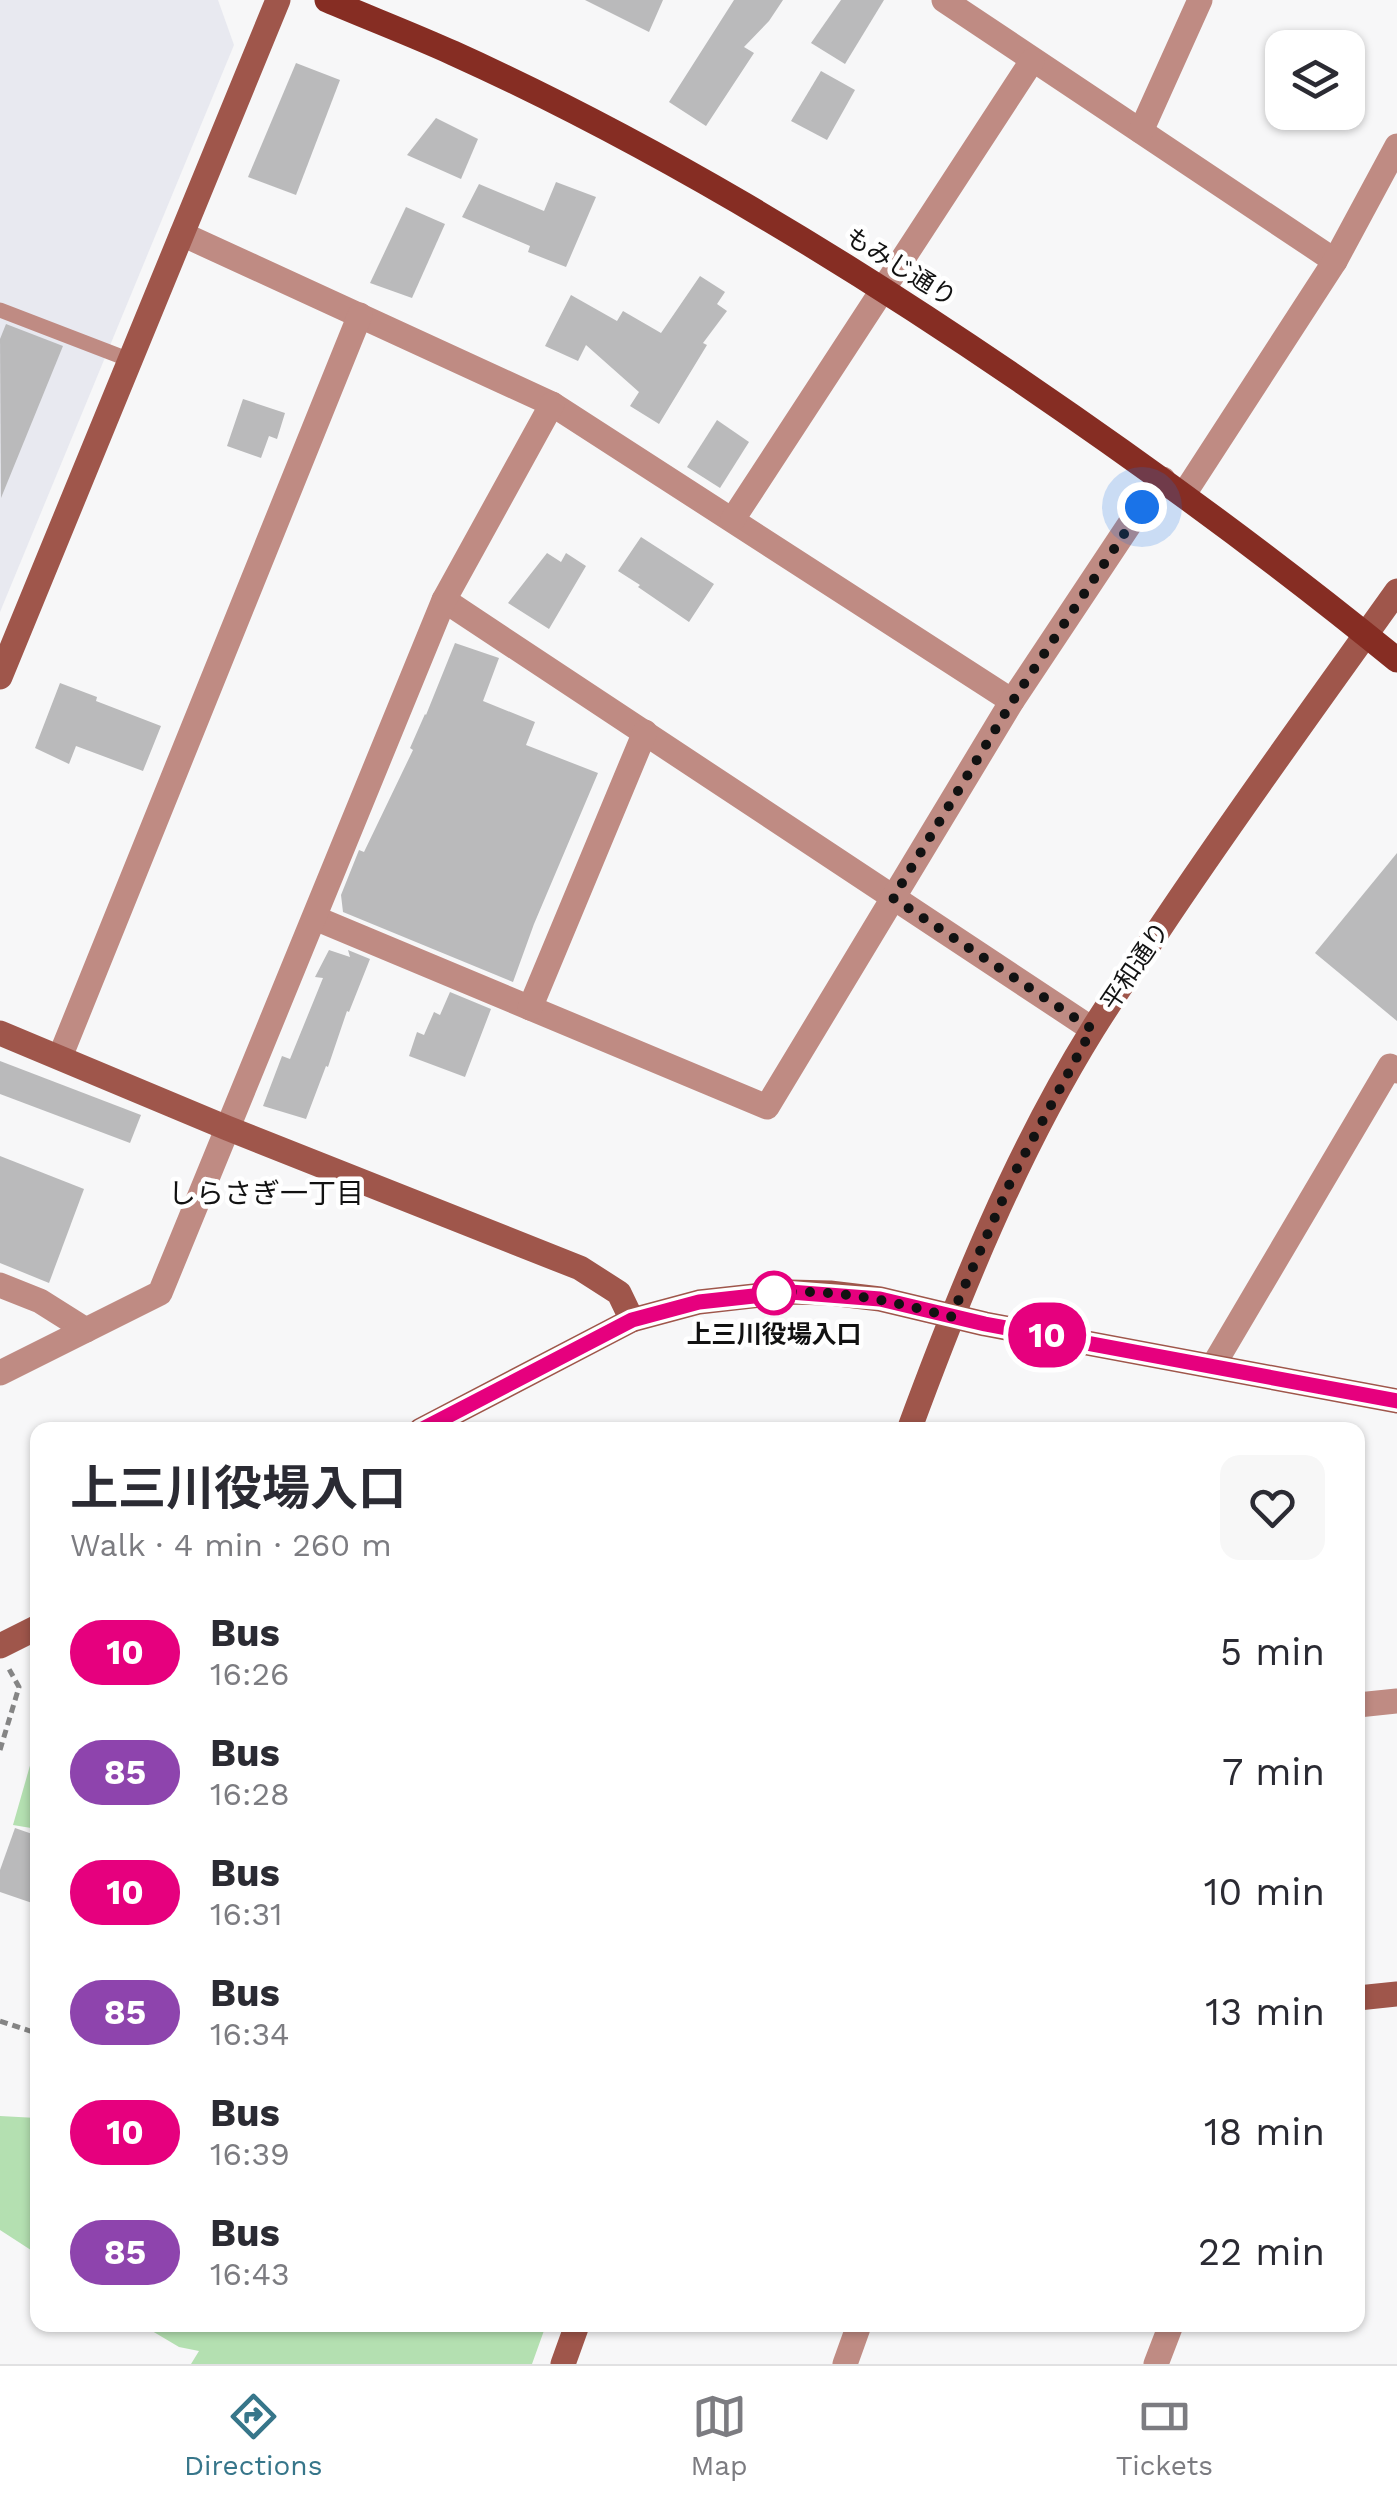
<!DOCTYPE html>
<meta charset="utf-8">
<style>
body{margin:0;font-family:"Work Sans","Noto Sans JP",sans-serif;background:#f7f7f7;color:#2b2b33;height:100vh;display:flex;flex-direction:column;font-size:38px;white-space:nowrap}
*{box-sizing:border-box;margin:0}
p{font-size:32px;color:#7c7c81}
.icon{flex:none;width:55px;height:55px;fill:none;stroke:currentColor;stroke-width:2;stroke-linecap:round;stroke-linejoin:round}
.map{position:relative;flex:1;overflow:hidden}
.drawer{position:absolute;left:30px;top:1422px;width:1335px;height:910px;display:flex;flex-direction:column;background:#fff;border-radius:20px;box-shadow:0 2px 8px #0004}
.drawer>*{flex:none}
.badge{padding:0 20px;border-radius:32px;font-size:35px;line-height:65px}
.buttons{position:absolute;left:1265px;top:30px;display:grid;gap:20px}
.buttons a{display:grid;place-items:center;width:100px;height:100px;border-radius:20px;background:#fff;box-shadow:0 2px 8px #0004;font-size:50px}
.you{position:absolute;width:50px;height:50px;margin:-25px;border:8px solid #fff;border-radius:50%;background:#1a73e8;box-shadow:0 0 0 15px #1a73e833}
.map>.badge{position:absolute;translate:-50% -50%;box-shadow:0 0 0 5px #fff}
.round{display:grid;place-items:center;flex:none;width:105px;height:105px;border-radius:20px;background:#f7f7f7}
.head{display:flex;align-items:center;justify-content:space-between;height:170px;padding:0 40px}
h1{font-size:48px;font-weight:700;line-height:75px}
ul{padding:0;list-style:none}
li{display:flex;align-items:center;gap:30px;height:120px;padding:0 40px}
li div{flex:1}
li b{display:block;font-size:38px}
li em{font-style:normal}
li .badge{min-width:110px;font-weight:700;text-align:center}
.dock{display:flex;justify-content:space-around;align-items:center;height:140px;border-top:2px solid #e1e1e2;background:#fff;font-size:28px;color:#7c7c81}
.dock a{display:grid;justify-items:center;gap:5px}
.dock .selected{color:#37768a}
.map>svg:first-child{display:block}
.built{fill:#e8e9f0}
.green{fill:#b4e0b1}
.building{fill:#bababb}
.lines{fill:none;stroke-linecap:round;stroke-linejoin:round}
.path{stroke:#858585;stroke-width:5;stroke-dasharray:8 5;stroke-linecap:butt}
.lane{stroke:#bf8b83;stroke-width:15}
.street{stroke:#bf8b83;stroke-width:25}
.secondary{stroke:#9f564b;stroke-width:25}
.primary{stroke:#862d23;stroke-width:25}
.line-casing{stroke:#fff;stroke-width:22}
.line{stroke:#e6007e;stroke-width:15}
.walk{stroke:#121212;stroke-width:10;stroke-dasharray:0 18}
.stop-dot{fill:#fff;stroke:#e6007e;stroke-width:5}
.labels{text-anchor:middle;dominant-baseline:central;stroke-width:9;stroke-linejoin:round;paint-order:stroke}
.street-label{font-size:25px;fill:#121212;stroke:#fff}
.stop-label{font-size:25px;font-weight:bold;fill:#121212;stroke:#fff}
.neighbourhood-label{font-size:28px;fill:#121212;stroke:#fff}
</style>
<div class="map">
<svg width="1397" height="2364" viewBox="0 0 1397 2364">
<rect width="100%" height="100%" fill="#f7f7f8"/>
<polygon class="built" points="0,0 218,0 234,45 0,612"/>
<g class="green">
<polygon points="37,1741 37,1829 13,1825"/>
<polygon points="0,2116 37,2118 37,2254 0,2230"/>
<polygon points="142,2325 546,2325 532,2364 191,2364 199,2351 179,2347"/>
</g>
<g class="building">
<polygon points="585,0 663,0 649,32"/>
<polygon points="734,0 783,0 769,21 744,47 754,53 706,126 669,102"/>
<polygon points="841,0 884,0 845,64 811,43"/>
<polygon points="296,63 340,80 296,195 248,177"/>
<polygon points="821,71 855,90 827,140 791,121"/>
<polygon points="436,118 478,139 461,179 407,155"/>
<polygon points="556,182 596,197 566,267 528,252 530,246 462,217 479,184 544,211"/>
<polygon points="406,207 445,224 412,298 370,283"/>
<polygon points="700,276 725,292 717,304 727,311 703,343 707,345 659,424 630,406 639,392 586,345 578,361 545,346 571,295 617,321 623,311 661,333"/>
<polygon points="6,324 63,346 1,498 0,339"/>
<polygon points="243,399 285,413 277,439 269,436 261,458 227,446"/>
<polygon points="717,420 749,442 720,488 687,467"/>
<polygon points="641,537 714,584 689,622 638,587 640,585 618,571"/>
<polygon points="547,553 561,562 566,553 586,566 549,629 508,603"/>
<polygon points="455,643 499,658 483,701 535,722 526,745 598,773 534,924 513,982 343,912 341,895 359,850 364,852 413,750 410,748 425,714 426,715"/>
<polygon points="60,683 97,697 96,701 161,726 143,771 76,746 69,764 35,748"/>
<polygon points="1397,853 1397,1021 1315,953"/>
<polygon points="329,950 350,957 348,950 370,959 349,1012 347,1011 328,1067 326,1066 306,1119 263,1106 282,1056 290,1059 323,978 315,977"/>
<polygon points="450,992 491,1009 465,1077 409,1056 417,1032 424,1035 434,1012 440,1015"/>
<polygon points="0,1061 141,1115 130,1143 0,1094"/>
<polygon points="0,1156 84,1189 49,1283 0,1263"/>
<polygon points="15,1828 38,1836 38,1905 0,1892 0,1870"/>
</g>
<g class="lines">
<g class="path">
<polyline points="0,1750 19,1687 9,1669"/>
<polyline points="0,2021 33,2032"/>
</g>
<polyline class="lane" points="0,310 130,360"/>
<g class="street">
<polyline points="944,0 1335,261"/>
<polyline points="1141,131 1200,0"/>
<polyline points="182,234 552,404 1012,701"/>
<polyline points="1184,494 1335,261 1397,146"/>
<polyline points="733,519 1032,61"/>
<polyline points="444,600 1092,1029"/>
<polyline points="315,918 767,1107 1012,701 1141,507 1163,479"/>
<polyline points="530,1008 645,732"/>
<polyline points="60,1057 360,315"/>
<polyline points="0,1285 40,1301 86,1330"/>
<polyline points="1213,1366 1390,1066 1397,1071"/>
<polyline points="0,1373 160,1293 444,600 552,404"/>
<polyline points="1358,1705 1397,1701"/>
<polyline points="845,2364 859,2325"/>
<polyline points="1156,2364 1171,2325"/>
</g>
<g class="secondary">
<polyline points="0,677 278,0"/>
<polyline points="0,1033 227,1128 580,1268 619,1293 632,1320"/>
<polyline points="421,1430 632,1320 699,1302 789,1292 830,1293 880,1299 985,1324 1397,1401"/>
<path d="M909 1430C960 1292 1015 1155 1093 1029 1114 995 1138 961 1160 928 1236 814 1317 703 1397 591"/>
<polyline points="0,1646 38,1627"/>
<polyline points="1358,1998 1397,1994"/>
<polyline points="563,2364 577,2325"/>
</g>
<path class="primary" d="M327 0C369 18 411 34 453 53 652 143 841 258 1021 381 1150 469 1276 561 1397 660"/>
</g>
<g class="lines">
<defs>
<polyline id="line" points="421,1430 632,1320 699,1302 790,1292 880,1299 985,1324 1397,1401"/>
</defs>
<use href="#line" class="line-casing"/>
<use href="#line" class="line"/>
<path class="walk" d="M774 1293C834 1288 893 1301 951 1317L1014 1174 1092 1029 893 898 1012 702 1142 507"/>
</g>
<circle class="stop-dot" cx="774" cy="1293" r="20"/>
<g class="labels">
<g class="street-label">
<text transform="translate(901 267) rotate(32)">もみじ通り</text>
<text transform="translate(1135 966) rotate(-56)">平和通り</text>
</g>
<g class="stop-label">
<text x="774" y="1334">上三川役場入口</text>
</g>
<g class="neighbourhood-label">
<text x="266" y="1193">しらさぎ一丁目</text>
</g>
</g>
</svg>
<div class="buttons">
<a><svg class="icon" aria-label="layers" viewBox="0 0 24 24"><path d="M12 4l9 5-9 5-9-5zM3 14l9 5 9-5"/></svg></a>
</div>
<div class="you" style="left:1142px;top:507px"></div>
<b class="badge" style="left:1047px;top:1335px;background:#e6007e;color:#fff">10</b>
<section class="drawer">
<div class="head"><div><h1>上三川役場入口</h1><p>Walk · 4 min · 260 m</p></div><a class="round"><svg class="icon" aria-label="heart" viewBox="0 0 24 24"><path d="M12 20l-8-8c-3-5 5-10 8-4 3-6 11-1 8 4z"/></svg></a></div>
<ul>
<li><span class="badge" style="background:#e6007e;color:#fff">10</span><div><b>Bus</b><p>16:26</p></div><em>5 min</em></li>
<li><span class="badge" style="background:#8e44ad;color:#fff">85</span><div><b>Bus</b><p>16:28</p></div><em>7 min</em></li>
<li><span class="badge" style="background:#e6007e;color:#fff">10</span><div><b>Bus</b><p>16:31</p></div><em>10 min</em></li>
<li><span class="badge" style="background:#8e44ad;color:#fff">85</span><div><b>Bus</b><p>16:34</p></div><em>13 min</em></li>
<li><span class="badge" style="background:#e6007e;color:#fff">10</span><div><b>Bus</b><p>16:39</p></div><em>18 min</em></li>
<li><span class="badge" style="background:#8e44ad;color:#fff">85</span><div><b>Bus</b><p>16:43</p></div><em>22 min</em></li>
</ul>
</section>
</div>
<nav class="dock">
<a class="selected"><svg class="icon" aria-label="directions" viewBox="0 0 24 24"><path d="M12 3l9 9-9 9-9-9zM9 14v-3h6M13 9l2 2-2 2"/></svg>Directions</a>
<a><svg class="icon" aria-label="map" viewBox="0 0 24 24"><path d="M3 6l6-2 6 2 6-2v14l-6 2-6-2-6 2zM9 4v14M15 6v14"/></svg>Map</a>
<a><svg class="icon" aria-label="tickets" viewBox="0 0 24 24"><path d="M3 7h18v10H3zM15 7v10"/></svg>Tickets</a>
</nav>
